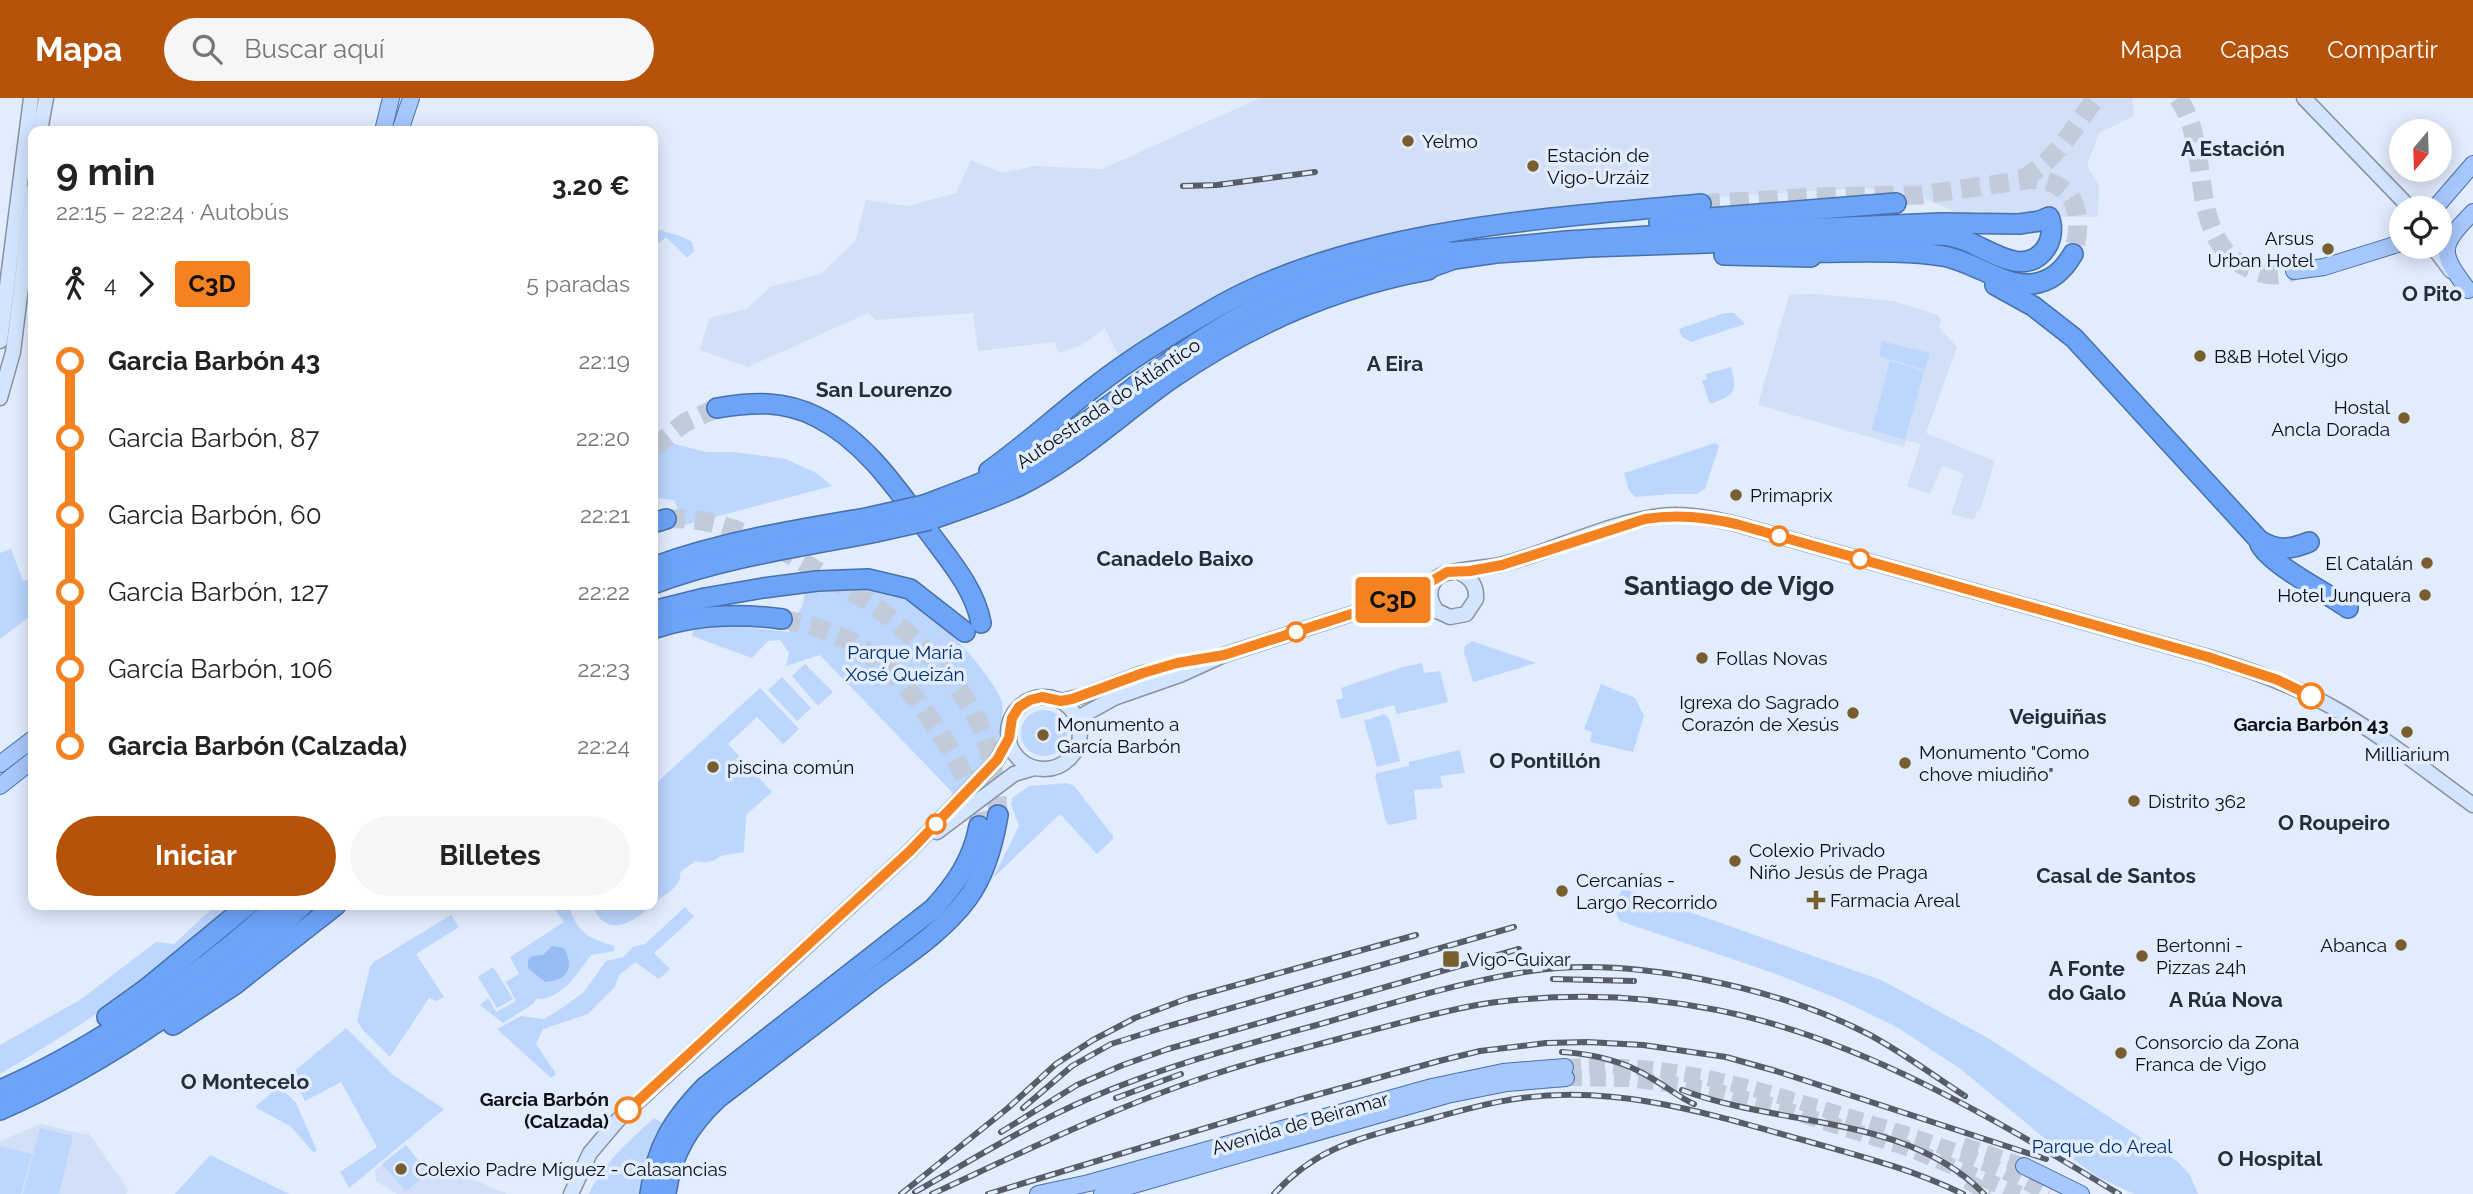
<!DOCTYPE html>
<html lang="es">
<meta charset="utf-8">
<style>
body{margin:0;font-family:Raleway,sans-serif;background:#f6f6f6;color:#222;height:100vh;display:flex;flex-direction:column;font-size:26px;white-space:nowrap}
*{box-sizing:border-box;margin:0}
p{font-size:23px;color:#767676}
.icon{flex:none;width:38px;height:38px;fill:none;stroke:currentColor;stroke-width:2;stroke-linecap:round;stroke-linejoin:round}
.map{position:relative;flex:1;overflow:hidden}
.sheet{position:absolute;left:28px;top:28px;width:630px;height:784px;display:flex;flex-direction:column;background:#fff;border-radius:14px;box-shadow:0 4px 18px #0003}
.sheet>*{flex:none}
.badge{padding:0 14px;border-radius:5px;font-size:24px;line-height:46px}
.needle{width:46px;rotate:199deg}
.fabs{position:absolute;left:2389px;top:21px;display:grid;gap:14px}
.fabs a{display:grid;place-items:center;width:63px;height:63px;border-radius:50%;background:#fff;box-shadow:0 4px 18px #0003;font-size:35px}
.map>.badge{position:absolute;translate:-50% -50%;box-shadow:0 0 0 4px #fff}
.legs{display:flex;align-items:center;gap:10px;height:77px;padding:0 28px;font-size:23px}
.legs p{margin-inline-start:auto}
.overview{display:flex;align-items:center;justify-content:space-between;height:119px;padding:0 28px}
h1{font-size:38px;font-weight:700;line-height:52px}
.button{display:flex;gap:14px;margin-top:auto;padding:14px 28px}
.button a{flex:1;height:80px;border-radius:42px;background:#b45309;color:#fff;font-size:28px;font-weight:700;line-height:80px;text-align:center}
.button a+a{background:#f6f6f6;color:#222}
ul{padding:0 28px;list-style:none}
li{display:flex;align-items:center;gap:24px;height:77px;font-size:26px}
li i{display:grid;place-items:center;width:10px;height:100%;margin:0 9px;background:currentColor}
li i::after{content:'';width:18px;height:18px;margin:-9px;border:5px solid;border-radius:50%;background:#fff}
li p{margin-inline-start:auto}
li:first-child i{background:linear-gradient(#0000 50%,currentColor 0)}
li:last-child i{background:linear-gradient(currentColor 50%,#0000 0)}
header{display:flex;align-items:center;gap:42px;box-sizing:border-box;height:98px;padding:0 35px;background:#b45309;color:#fff}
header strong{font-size:33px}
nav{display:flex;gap:38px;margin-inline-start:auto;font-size:24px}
.search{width:490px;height:63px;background:#f6f6f6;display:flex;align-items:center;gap:18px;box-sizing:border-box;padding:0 24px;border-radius:38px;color:#767676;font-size:26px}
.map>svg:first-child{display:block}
.built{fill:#d1e0f6}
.green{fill:#bcd6fe}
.water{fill:#98bdf4}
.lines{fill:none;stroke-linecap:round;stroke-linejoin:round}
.primary-tunnel{stroke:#c1cbda;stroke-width:16;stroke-dasharray:16 8;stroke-linecap:butt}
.highway-tunnel{stroke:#c1cbda;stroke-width:19;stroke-dasharray:19 10;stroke-linecap:butt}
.secondary-casing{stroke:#8892a1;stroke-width:17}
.primary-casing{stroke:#4a70aa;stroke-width:18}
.highway-casing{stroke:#4a70aa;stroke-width:22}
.secondary{stroke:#d3e4fe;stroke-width:14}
.primary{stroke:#a7c8fc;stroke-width:16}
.highway{stroke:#6ca4fa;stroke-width:19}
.rail-casing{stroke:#575d67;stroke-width:6}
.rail{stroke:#e1ecfd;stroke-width:3.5;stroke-dasharray:10;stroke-linecap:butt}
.highway-bridge-casing{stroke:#4a70aa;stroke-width:22;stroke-linecap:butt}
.highway-bridge{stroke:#6ca4fa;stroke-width:19}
.line-1-casing{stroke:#fff;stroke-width:16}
.line-1{stroke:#f58220;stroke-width:10}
.poi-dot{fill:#785d2f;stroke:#e1ecfd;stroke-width:2.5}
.stop-1-dot{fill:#fff;stroke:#f58220;stroke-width:3.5}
.labels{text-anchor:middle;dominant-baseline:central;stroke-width:7;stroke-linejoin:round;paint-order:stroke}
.poi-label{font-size:19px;fill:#0b0e14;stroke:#e1ecfd;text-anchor:start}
.street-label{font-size:19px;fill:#0b0e14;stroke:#e1ecfd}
.park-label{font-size:19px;fill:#05306c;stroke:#e1ecfd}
.stop-label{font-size:19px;font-weight:bold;fill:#0b0e14;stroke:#e1ecfd}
.neighbourhood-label{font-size:21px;font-weight:bold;fill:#252d39;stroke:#e1ecfd}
.district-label{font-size:26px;font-weight:bold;fill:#252d39;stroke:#e1ecfd}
</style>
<header>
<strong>Mapa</strong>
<div class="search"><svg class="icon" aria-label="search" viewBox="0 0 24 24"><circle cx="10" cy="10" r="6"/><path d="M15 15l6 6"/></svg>Buscar aquí</div>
<nav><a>Mapa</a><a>Capas</a><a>Compartir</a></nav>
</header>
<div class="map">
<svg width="2473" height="1096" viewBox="0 0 2473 1096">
<rect width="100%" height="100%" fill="#e1ecfd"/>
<g class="built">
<polygon points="1260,0 2135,0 2132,1 2134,18 2099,35 2087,68 2099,87 2098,119 1992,118 1974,112 1966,119 1923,100 1866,90 1718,99 1448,134 1194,224 1133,274 1119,259 1105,230 1080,248 1058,255 1055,244 978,253 973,215 876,222 868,215 748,269 700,252 709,220 747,211 770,189 821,176 856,142 866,102 908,108 956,95 971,62 1003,75 1033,68 1102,71"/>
<polygon points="1814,196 1893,203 1938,217 1941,223 1939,229 1957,249 1926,335 1995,363 1980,412 1977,413 1974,422 1951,416 1964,376 1942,367 1930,396 1907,388 1921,346 1906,342 1904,349 1758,307 1789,197"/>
<polygon points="41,1026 87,1037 88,1034 129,1093 126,1096 0,1096 0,1043"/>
<polygon points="406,1047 432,1080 445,1069 507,1096 397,1096 376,1083 375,1073"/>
</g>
<g class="green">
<path d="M653 130C667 135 680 136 692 144L694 153 687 160 666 139 653 150Z"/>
<polygon points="1725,215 1734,215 1745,226 1691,244 1682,239 1679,231"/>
<polygon points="1882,243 1930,255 1925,272 1879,258"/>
<polygon points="1890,263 1924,273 1905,342 1872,332"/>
<path d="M1731 269C1738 295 1734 297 1710 306L1702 283 1707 281 1706 276Z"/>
<polygon points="663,343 706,354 734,354 786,361 818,376 832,388 685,427 674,402 653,400 655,350"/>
<polygon points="1715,345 1719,348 1705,391 1696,396 1670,396 1635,399 1629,392 1624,375"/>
<polygon points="11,451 23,483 28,482 33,490 33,516 0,541 0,455"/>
<path d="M864 489C878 492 894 494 906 500 935 514 988 572 1001 601 1005 609 1000 639 997 648 990 667 968 682 954 696L820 557 786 568 789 555 780 542 768 543 752 560 692 538 694 532 728 527 789 534 803 506 805 493Z"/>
<polygon points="1472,543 1536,565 1473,584 1464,554 1465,548"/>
<polygon points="1422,565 1424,575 1440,573 1448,604 1397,616 1394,607 1341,621 1336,602 1343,600 1341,590 1403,569"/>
<polygon points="805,566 833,594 818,608 792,578"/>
<polygon points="782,579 811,610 797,623 768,592"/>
<polygon points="1601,586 1635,600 1644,618 1633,654 1590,644 1592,634 1584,631"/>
<path d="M760 590 799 631 783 646 757 619 728 646 772 694 746 717 744 754 720 758C714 765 703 765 695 763 692 766 686 769 682 773 678 778 682 778 679 783 675 791 665 797 658 802 639 820 608 846 592 807H653V688Z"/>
<circle cx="1044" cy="635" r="23"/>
<polygon points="1384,616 1389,620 1400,663 1377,669 1364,623"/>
<polygon points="1460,652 1465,675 1440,678 1443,690 1414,692 1417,721 1389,727 1386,724 1375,678 1377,675 1409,668 1409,664"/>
<polygon points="1068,685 1075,689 1113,738 1113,741 1097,756 1060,716 993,780 1019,728 1011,706 1012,700 1029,688"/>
<polygon points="1622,790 1881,882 1988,940 2178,1064 2190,1077 2198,1096 2135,1096 2128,1093 2098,1079 2049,1044 1962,972 1897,929 1841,902 1776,876 1620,823 1614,811"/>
<path d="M216 807H232C163 875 83 927 0 976V947L80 902 156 844 174 846Z"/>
<path d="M552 807H569C576 834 588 840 614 848V853L591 857C576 877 563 901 536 901L533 906 503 925 480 907 488 900 496 914 516 903 506 884 519 876 510 859 564 824Z"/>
<polygon points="685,809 694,819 654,855 670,871 659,881 635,864 619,877 615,889 588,916 543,931 536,946 556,976 551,980 497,931 521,918 544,921 562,910 584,894 606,863 623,859 633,849 645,846"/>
<polygon points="451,817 459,829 416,856 444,899 436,903 429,900 390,959 364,933 357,923 370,869 374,864"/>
<polygon points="493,869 513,901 497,910 478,879"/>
<polygon points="346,930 393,977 444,1011 349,1090 340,1074 377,1049 341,984 305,1003 291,976"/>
<polygon points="279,988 296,1005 317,1053 313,1054 290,1028 255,1009"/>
<path d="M654 1020 663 1025 647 1060 641 1096H589C603 1065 630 1042 654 1020Z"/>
<polygon points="40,1030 73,1038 59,1096 23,1096"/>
<polygon points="406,1047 428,1075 406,1093 382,1066"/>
<polygon points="0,1048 32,1056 21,1096 0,1096"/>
<polygon points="210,1057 289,1096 175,1096"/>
</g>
<path class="water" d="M552 848 564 850C575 870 568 882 545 884L528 870V862L532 858 543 857Z"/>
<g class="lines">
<g class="primary-tunnel">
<path d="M1565 969C1599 968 1632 968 1666 973 1727 981 1787 1000 1846 1018 1915 1038 1986 1061 2049 1096"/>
<polyline points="1566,980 1628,981 1703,990 1774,1008 1910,1051 2020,1096"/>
<polyline points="1963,1047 2024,1068"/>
<polyline points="1967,1083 1990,1096"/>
</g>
<g class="highway-tunnel">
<path d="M2178 0C2215 52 2183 143 2252 172 2267 178 2278 179 2294 173"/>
<path d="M2022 81C2055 64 2074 29 2096 0"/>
<path d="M1701 106 1813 99 1920 97 2033 81C2078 85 2084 118 2073 156"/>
<polyline points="653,350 684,325 717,310"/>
<path d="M666 421C728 417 789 455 839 486 852 494 867 502 880 512 911 535 955 580 973 614 991 646 996 681 998 717"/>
<path d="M782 521C810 527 839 535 863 551 885 566 905 587 921 608 940 632 982 699 979 728"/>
</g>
<defs>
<g id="secondary">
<polyline points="2304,0 2410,110"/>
<polyline points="40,33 46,0"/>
<polyline points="2433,149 2451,173"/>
<polyline points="0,243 31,0"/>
<polyline points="0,300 13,254 33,92"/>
<path d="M1458 474C1470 479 1477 487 1476 501L1466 516 1450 519 1437 513C1429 503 1427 489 1438 479 1446 472 1486 470 1500 467 1554 453 1606 425 1661 418 1686 415 1711 420 1736 426L2208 559C2251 572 2293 587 2332 609 2382 637 2427 674 2473 707"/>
<circle cx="1044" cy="635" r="36"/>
<polyline points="1061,603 1082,598 1143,575 1205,561"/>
<polyline points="1080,626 1085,616 1114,600 1180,577 1224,557 1407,498 1434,484"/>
<polyline points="937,734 1014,676 1034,670"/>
<polyline points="571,1096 590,1055 618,1022 910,753 997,662 1009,640"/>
</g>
<g id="primary">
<polyline points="383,33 391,0"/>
<polyline points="400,33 411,0"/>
<polyline points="2435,110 2473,66"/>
<polyline points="2294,173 2324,169 2401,145"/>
<path d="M2468 192C2439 153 2439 149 2473 114"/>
<polyline points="0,666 33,641"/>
<polyline points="0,688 33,662"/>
<polyline points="2024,1068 2081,1096"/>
<polyline points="1038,1096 1089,1085 1432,989 1503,974 1565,969"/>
<polyline points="1102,1096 1447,997 1507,985 1566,980"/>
</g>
<g id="highway">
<polyline points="1659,124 1896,105"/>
<path d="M1797 154C1845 155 1896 151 1943 158 1973 163 2002 188 2031 186 2051 184 2063 173 2073 156"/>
<polyline points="1724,157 1811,159"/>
<path d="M1418 174 1454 161 1496 155 1588 149 1942 137C1953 138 1963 141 1973 146 1995 156 2027 178 2046 150 2052 141 2053 128 2049 119L2040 123 2019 126 1940 125 1666 137 1567 143 1434 156"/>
<path d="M1995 187 2033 208 2074 240 2259 442C2276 453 2290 452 2309 444"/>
<path d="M717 310C752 304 784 302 817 319 867 344 899 394 931 437 951 464 975 492 981 525"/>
<path d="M989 373C1026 347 1060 315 1097 287 1135 257 1179 231 1221 207 1358 131 1547 120 1701 106"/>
<path d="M924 407C963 392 1004 378 1040 355 1113 309 1176 252 1252 212 1312 180 1380 166 1446 153"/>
<path d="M930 422C960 411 990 402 1019 388 1074 361 1121 316 1171 281 1248 228 1336 189 1428 172"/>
<polyline points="653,425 666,421"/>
<path d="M2260 446C2272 468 2326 494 2348 510"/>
<path d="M653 469C722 444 794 432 866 420"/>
<path d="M653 486C724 459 801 449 876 434"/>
<polyline points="653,513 705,500 763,490 817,483 868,481 910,491 965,534"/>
<path d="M653 531C695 516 738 515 782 521"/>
<polyline points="107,919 146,891 248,807"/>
<polyline points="173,927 234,887 336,807"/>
<path d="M0 992C93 952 203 876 277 807"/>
<path d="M0 1012C111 963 215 889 303 807"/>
<path d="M650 1096C656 1049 673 1022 705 989L933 811C955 787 973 762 979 728"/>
<path d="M666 1096C671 1057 689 1027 718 1000 767 963 816 925 866 887 900 861 941 836 967 801 985 777 993 747 998 717"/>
</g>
</defs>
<use href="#secondary" class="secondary-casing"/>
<use href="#primary" class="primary-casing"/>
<use href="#highway" class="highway-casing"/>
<use href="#secondary" class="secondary"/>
<use href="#primary" class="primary"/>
<use href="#highway" class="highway"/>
<defs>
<g id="rail">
<polyline points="1183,88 1217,87 1315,74"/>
<polyline points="1553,881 1634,883"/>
<path d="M1562 954C1594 956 1624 963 1651 980 1666 988 1678 999 1694 1006"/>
<path d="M1682 992C1779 1029 1908 1017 1984 1096"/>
<polyline points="1116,1000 1181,976"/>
<polyline points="1023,1010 1072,968 1111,946 1165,929 1514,829"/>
<polyline points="1001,1034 1077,987 1123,967 1168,951 1519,851"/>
<path d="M915 1094C972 1062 1028 1027 1088 1001 1164 968 1244 947 1324 925 1392 905 1461 884 1531 873 1632 858 1780 890 1870 937 1903 955 1933 977 1965 998"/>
<polyline points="901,1096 1008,1010 1056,966 1093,942 1135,920 1186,901 1416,837"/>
<path d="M932 1096C1023 1054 1116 1008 1212 977 1259 961 1306 950 1353 937 1398 926 1443 912 1489 905 1564 895 1642 897 1717 912 1862 941 1994 1021 2119 1096"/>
<polyline points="988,1096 1298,1002 1439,963 1480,953 1546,945 1587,944 1643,947 1726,959 1776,973 2046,1061"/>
<path d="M1274 1096C1314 1052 1353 1042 1408 1027 1446 1017 1483 1005 1522 1000 1619 987 1710 1016 1803 1042 1857 1057 1912 1071 1963 1096"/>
</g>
</defs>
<use href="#rail" class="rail-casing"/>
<use href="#rail" class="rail"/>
<defs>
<g id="highway-bridge">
<polyline points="866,420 924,407"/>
<polyline points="876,434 930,422"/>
</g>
</defs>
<use href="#highway-bridge" class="highway-bridge-casing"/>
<use href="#highway-bridge" class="highway-bridge"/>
</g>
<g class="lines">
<defs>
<path id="line-1" d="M628 1012 910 753 997 662 1009 640 1012 620 1019 609 1030 602 1042 599 1061 603 1072 601 1143 575 1177 565 1224 557 1407 498 1447 474 1470 473 1502 467 1645 421C1677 416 1705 419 1736 426L2208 559 2278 582 2311 598"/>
</defs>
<use href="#line-1" class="line-1-casing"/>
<use href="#line-1" class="line-1"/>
</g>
<g class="poi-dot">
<circle cx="1408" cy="43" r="7"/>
<circle cx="1533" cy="68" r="7"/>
<circle cx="2328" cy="151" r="7"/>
<circle cx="2200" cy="258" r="7"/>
<circle cx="2404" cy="320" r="7"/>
<circle cx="1736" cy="397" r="7"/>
<circle cx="2427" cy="465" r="7"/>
<circle cx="2425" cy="497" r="7"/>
<circle cx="1702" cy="560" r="7"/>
<circle cx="1853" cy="615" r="7"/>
<circle cx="2407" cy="634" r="7"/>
<circle cx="1043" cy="637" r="7"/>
<circle cx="1905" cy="665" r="7"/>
<circle cx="713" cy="669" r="7"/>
<circle cx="2134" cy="703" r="7"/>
<circle cx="1735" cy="763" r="7"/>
<circle cx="1562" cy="793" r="7"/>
<path d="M1812.5 791.5h7v7h7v7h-7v7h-7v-7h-7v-7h7z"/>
<circle cx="2401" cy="847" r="7"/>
<circle cx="2142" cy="858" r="7"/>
<rect x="1442" y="852" width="18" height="18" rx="3.5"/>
<circle cx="2121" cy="955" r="7"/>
<circle cx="401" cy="1071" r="7"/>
</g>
<g class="stop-1-dot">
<circle cx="1779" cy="438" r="9"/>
<circle cx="1860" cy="461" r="9"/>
<circle cx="1296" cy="534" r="9"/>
<circle cx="2311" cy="598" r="12"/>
<circle cx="936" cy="726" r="9"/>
<circle cx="628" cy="1012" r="12"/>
</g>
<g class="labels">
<g class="poi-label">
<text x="1422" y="43">Yelmo</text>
<text x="1547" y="57">Estación de<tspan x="1547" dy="22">Vigo-Urzáiz</tspan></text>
<text x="2314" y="140" text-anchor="end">Arsus<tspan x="2314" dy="22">Urban Hotel</tspan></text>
<text x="2214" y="258">B&amp;B Hotel Vigo</text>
<text x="2390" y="309" text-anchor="end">Hostal<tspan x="2390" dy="22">Ancla Dorada</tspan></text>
<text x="1750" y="397">Primaprix</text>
<text x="2413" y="465" text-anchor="end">El Catalán</text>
<text x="2411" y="497" text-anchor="end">Hotel Junquera</text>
<text x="1716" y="560">Follas Novas</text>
<text x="1839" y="604" text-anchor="end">Igrexa do Sagrado<tspan x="1839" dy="22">Corazón de Xesús</tspan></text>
<text x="1057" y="626">Monumento a<tspan x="1057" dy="22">García Barbón</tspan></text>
<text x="1919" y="654">Monumento "Como<tspan x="1919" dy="22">chove miudiño"</tspan></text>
<text x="2407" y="656" text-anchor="middle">Milliarium</text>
<text x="727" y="669">piscina común</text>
<text x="2148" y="703">Distrito 362</text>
<text x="1749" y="752">Colexio Privado<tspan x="1749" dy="22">Niño Jesús de Praga</tspan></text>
<text x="1576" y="782">Cercanías -<tspan x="1576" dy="22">Largo Recorrido</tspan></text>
<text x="1830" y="802">Farmacia Areal</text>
<text x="2156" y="847">Bertonni -<tspan x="2156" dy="22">Pizzas 24h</tspan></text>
<text x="2387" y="847" text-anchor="end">Abanca</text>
<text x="1467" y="861">Vigo-Guixar</text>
<text x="2135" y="944">Consorcio da Zona<tspan x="2135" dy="22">Franca de Vigo</tspan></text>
<text x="415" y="1071">Colexio Padre Míguez - Calasancias</text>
</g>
<g class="street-label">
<text transform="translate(1108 305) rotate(-34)">Autoestrada do Atlántico</text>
<text transform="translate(1300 1025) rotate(-16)">Avenida de Beiramar</text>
</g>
<g class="park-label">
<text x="905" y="554">Parque María<tspan x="905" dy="22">Xosé Queizán</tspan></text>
<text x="2102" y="1048">Parque do Areal</text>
</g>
<g class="stop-label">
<text x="2311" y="626">Garcia Barbón 43</text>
<text x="609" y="1001" text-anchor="end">Garcia Barbón<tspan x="609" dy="22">(Calzada)</tspan></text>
</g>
<g class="neighbourhood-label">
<text x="2233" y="50">A Estación</text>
<text x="2432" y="195">O Pito</text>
<text x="1395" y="265">A Eira</text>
<text x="884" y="291">San Lourenzo</text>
<text x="1175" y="460">Canadelo Baixo</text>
<text x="2058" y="618">Veiguiñas</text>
<text x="1545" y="662">O Pontillón</text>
<text x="2334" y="724">O Roupeiro</text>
<text x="2116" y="777">Casal de Santos</text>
<text x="2087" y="870">A Fonte<tspan x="2087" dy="24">do Galo</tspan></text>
<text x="2226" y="901">A Rúa Nova</text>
<text x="245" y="983">O Montecelo</text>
<text x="2270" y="1060">O Hospital</text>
</g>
<g class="district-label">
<text x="1729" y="488">Santiago de Vigo</text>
</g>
</g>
</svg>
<div class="fabs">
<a><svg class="needle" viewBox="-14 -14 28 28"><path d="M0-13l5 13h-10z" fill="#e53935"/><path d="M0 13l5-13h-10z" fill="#767676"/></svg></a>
<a><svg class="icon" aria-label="locate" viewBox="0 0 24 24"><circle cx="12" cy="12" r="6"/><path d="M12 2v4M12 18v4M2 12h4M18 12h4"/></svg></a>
</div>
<b class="badge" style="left:1393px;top:502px;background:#f58220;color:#111">C3D</b>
<section class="sheet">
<div class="overview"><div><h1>9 min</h1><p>22:15 – 22:24 · Autobús</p></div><b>3.20 €</b></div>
<div class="legs"><svg class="icon" aria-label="walk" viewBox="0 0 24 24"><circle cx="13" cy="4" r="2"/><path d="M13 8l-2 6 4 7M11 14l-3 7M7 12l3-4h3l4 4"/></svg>4<svg class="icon" aria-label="forward" viewBox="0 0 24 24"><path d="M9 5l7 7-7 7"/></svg><b class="badge" style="background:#f58220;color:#111">C3D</b><p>5 paradas</p></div>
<ul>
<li><i style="color:#f58220"></i><b>Garcia Barbón 43</b><p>22:19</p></li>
<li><i style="color:#f58220"></i><span>Garcia Barbón, 87</span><p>22:20</p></li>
<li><i style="color:#f58220"></i><span>Garcia Barbón, 60</span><p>22:21</p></li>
<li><i style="color:#f58220"></i><span>Garcia Barbón, 127</span><p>22:22</p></li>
<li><i style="color:#f58220"></i><span>García Barbón, 106</span><p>22:23</p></li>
<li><i style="color:#f58220"></i><b>Garcia Barbón (Calzada)</b><p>22:24</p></li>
</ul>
<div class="button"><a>Iniciar</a><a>Billetes</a></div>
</section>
</div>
